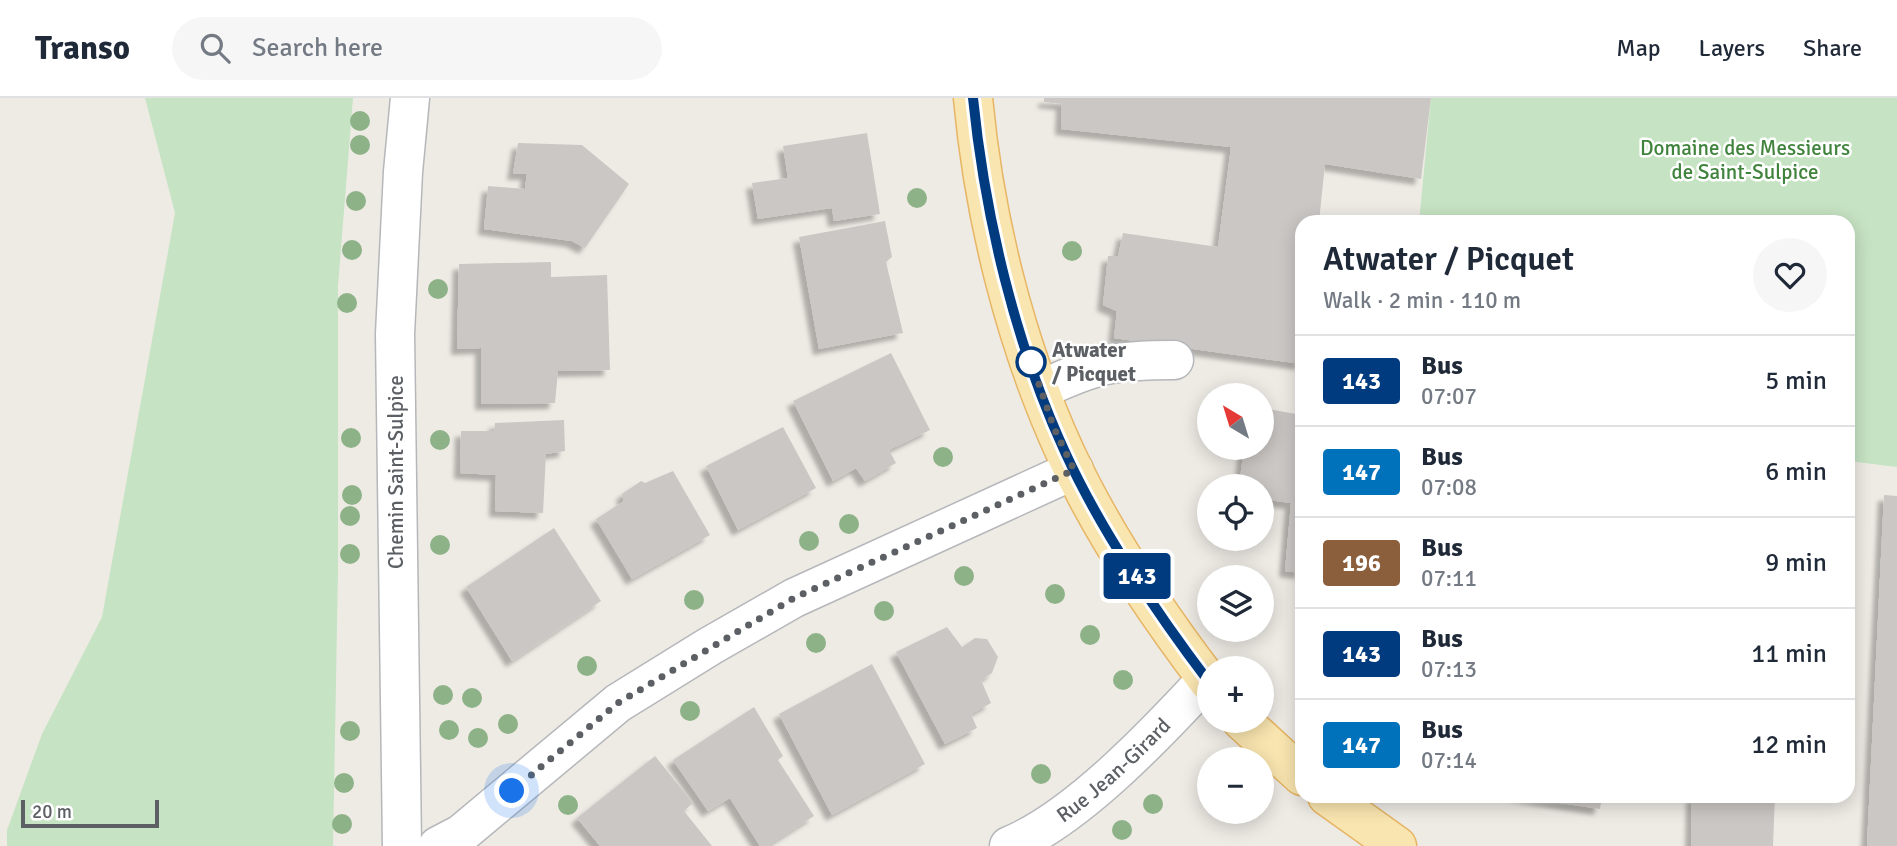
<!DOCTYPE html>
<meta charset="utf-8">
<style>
body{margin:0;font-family:Signika,sans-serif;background:#f6f6f7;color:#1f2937;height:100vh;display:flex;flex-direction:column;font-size:26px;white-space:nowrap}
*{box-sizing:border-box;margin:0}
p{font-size:23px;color:#747a83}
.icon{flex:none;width:38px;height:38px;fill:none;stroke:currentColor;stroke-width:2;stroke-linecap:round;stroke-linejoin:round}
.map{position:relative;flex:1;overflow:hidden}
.details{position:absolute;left:1295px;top:117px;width:560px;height:588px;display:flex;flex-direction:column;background:#fff;border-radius:21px;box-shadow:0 4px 18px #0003}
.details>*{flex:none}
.badge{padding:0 14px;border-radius:5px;font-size:24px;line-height:46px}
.needle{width:46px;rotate:322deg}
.controls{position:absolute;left:1197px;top:285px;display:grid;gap:14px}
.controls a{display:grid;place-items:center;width:77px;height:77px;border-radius:50%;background:#fff;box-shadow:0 4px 18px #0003;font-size:35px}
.scale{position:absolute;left:21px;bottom:18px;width:138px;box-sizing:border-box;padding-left:7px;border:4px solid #5c6064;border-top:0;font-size:19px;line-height:24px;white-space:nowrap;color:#5c6064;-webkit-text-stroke:5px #fff;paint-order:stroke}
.you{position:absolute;width:35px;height:35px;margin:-18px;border:5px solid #fff;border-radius:50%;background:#1a73e8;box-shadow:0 0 0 10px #1a73e833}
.map>.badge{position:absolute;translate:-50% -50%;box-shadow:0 0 0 4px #fff}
.round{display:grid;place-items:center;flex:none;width:74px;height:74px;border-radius:37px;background:#f6f6f7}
.headline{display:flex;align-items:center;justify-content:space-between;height:119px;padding:0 28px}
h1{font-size:33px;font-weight:600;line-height:52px}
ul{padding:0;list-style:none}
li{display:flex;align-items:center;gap:21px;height:91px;padding:0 28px;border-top:2px solid #e0e1e3}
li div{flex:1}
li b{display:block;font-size:26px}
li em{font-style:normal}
li .badge{min-width:77px;font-weight:700;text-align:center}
header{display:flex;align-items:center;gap:42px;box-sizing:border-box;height:98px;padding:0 35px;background:#fff;border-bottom:2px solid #e0e1e3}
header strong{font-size:33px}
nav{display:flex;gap:38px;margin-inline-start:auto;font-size:24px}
.search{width:490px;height:63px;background:#f6f6f7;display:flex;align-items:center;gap:18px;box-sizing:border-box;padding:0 24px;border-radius:38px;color:#747a83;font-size:26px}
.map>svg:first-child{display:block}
.green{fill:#c6e3c3}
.building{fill:#cbc7c4;filter:url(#shadow)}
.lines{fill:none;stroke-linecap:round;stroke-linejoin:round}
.minor-casing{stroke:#b5b7ba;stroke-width:41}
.major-casing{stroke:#e6b565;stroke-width:41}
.minor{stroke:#fff;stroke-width:38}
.major{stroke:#f9e5af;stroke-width:38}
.tree{fill:#8eb288}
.line-casing{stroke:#fff;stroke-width:16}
.line{stroke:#003b80;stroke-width:10}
.walk{stroke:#5c6064;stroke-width:7;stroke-dasharray:0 12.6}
.stop-dot{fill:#fff;stroke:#003b80;stroke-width:3.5}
.labels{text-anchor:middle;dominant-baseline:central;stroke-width:5;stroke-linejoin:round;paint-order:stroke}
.park-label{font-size:21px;fill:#40833c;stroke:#fff}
.stop-label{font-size:21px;font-weight:bold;fill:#5c6064;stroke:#fff;text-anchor:start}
.street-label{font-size:21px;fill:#5c6064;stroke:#fff}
</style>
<header>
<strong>Transo</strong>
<div class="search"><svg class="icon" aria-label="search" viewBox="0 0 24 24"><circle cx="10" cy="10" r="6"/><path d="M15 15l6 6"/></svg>Search here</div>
<nav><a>Map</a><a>Layers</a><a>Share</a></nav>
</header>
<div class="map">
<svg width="1897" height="748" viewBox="0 0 1897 748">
<defs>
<filter id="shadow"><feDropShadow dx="-6" dy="6" stdDeviation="2" flood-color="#0004"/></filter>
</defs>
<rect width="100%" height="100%" fill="#eeebe5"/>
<g class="green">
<polygon points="145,0 353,0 338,188 338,472 333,748 7,748 7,732 42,636 102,519 175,115"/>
<polygon points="1431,0 1897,0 1897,369 1848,363 1848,124 1419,124"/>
</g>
<g class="building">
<polygon points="1044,0 1431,0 1421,81 1325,66 1319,124 1302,124 1302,266 1114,240 1117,213 1103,207 1108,158 1118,158 1123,135 1218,149 1231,49 1061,31 1062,6 1044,4"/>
<polygon points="867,35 880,116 834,123 832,110 758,121 752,85 788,80 783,48"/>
<polygon points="518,45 582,47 629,86 585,150 572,143 484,131 488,88 525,91 527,76 513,76"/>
<polygon points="885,123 892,159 886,164 903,235 819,251 799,139"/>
<polygon points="551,164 551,179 607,177 610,272 558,273 555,305 481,306 481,250 457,251 459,166"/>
<polygon points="891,255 930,332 889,352 896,365 865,383 856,370 833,383 793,303"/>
<polygon points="1262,310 1302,317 1302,475 1285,473 1291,405 1262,401 1262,388 1239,388 1244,350 1262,350"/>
<polygon points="564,322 565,353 546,356 543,415 495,413 496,377 460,375 461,333 494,333 495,325"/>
<polygon points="783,329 816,390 738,432 706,368"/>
<polygon points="673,373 710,437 632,481 596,421 624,403 622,396 641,383 645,385"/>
<polygon points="1884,397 1897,398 1897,748 1867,748"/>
<polygon points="554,430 601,503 512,563 466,489"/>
<polygon points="947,529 962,549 975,540 987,541 998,559 992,575 981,582 991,605 971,616 977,630 945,646 896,554"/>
<polygon points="872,566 925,666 832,717 779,616"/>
<polygon points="754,609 783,658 778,662 814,718 767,748 760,748 730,700 708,713 673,662"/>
<polygon points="655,658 693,705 684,713 712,748 600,748 577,720"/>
<polygon points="1515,698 1602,698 1600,711"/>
<polygon points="1692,698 1775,698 1773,748 1691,748"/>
</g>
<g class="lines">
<defs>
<g id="minor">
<path d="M1040 292C1096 266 1112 262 1174 262"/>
<polyline points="402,748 395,236 403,74 410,0"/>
<polyline points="438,748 461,736 618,605 710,548 794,500 1074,372"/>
<path id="s1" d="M1009 748C1076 721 1157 635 1207 581"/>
</g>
<g id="major">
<path d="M973 0C984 119 1015 245 1065 354 1102 435 1155 513 1209 584"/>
<polyline points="1242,623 1302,678"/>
<polyline points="1327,698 1397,748"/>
</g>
</defs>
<use href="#minor" class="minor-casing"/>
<use href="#major" class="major-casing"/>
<use href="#minor" class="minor"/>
<use href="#major" class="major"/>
</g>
<g class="tree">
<circle cx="360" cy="23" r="10"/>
<circle cx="360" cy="47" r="10"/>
<circle cx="917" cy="100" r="10"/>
<circle cx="356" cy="103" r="10"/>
<circle cx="352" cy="152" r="10"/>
<circle cx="1072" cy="153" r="10"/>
<circle cx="438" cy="191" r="10"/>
<circle cx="347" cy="205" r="10"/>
<circle cx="351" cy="340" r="10"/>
<circle cx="440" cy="342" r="10"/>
<circle cx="943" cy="359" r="10"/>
<circle cx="352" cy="397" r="10"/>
<circle cx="350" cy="418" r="10"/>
<circle cx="849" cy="426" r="10"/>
<circle cx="809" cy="443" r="10"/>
<circle cx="440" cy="447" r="10"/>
<circle cx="350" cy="456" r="10"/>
<circle cx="964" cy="478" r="10"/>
<circle cx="1055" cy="496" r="10"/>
<circle cx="694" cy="502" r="10"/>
<circle cx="884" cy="513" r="10"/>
<circle cx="1090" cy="537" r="10"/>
<circle cx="816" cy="545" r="10"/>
<circle cx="587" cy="568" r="10"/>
<circle cx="1123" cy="582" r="10"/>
<circle cx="443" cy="597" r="10"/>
<circle cx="472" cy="600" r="10"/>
<circle cx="690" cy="613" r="10"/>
<circle cx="508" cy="626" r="10"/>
<circle cx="449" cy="632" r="10"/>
<circle cx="350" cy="633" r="10"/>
<circle cx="478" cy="640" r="10"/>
<circle cx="1041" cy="676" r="10"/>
<circle cx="344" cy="685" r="10"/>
<circle cx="1153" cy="706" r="10"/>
<circle cx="568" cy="707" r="10"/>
<circle cx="342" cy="726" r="10"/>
<circle cx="1122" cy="732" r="10"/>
</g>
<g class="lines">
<defs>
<path id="line" d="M973 0C985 119 1015 245 1065 354 1100 431 1158 517 1209 584"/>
</defs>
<use href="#line" class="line-casing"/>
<use href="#line" class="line"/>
<polyline class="walk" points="512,693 618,605 794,500 1074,372 1054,330 1030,260 1031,264"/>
</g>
<circle class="stop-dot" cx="1031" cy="264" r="14"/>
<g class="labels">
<g class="park-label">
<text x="1745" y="50">Domaine des Messieurs<tspan x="1745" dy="24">de Saint-Sulpice</tspan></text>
</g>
<g class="stop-label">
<text x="1052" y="252">Atwater<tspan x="1052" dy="24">/ Picquet</tspan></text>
</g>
<g class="street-label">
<text transform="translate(396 374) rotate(-90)">Chemin Saint-Sulpice</text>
<text stroke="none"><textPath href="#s1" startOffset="130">Rue Jean-Girard</textPath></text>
</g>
</g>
</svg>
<div class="controls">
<a><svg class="needle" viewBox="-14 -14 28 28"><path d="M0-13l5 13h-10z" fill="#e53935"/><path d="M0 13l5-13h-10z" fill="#747a83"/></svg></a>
<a><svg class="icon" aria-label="locate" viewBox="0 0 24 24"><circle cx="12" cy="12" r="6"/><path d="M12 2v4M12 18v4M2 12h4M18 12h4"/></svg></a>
<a><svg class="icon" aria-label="layers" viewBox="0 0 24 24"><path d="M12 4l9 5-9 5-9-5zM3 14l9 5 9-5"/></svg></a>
<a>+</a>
<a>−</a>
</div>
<div class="scale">20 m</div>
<div class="you" style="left:512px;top:693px"></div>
<b class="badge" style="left:1137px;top:478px;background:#003b80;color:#fff">143</b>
<section class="details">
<div class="headline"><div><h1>Atwater / Picquet</h1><p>Walk · 2 min · 110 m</p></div><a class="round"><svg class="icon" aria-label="heart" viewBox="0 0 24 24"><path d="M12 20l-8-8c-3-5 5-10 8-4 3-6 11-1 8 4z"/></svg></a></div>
<ul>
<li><span class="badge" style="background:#003b80;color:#fff">143</span><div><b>Bus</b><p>07:07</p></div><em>5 min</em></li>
<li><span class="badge" style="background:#0072bc;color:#fff">147</span><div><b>Bus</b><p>07:08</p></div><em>6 min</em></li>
<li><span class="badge" style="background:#8b5e3c;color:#fff">196</span><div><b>Bus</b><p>07:11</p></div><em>9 min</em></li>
<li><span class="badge" style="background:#003b80;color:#fff">143</span><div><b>Bus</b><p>07:13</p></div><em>11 min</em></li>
<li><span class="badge" style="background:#0072bc;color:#fff">147</span><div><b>Bus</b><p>07:14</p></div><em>12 min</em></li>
</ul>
</section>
</div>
